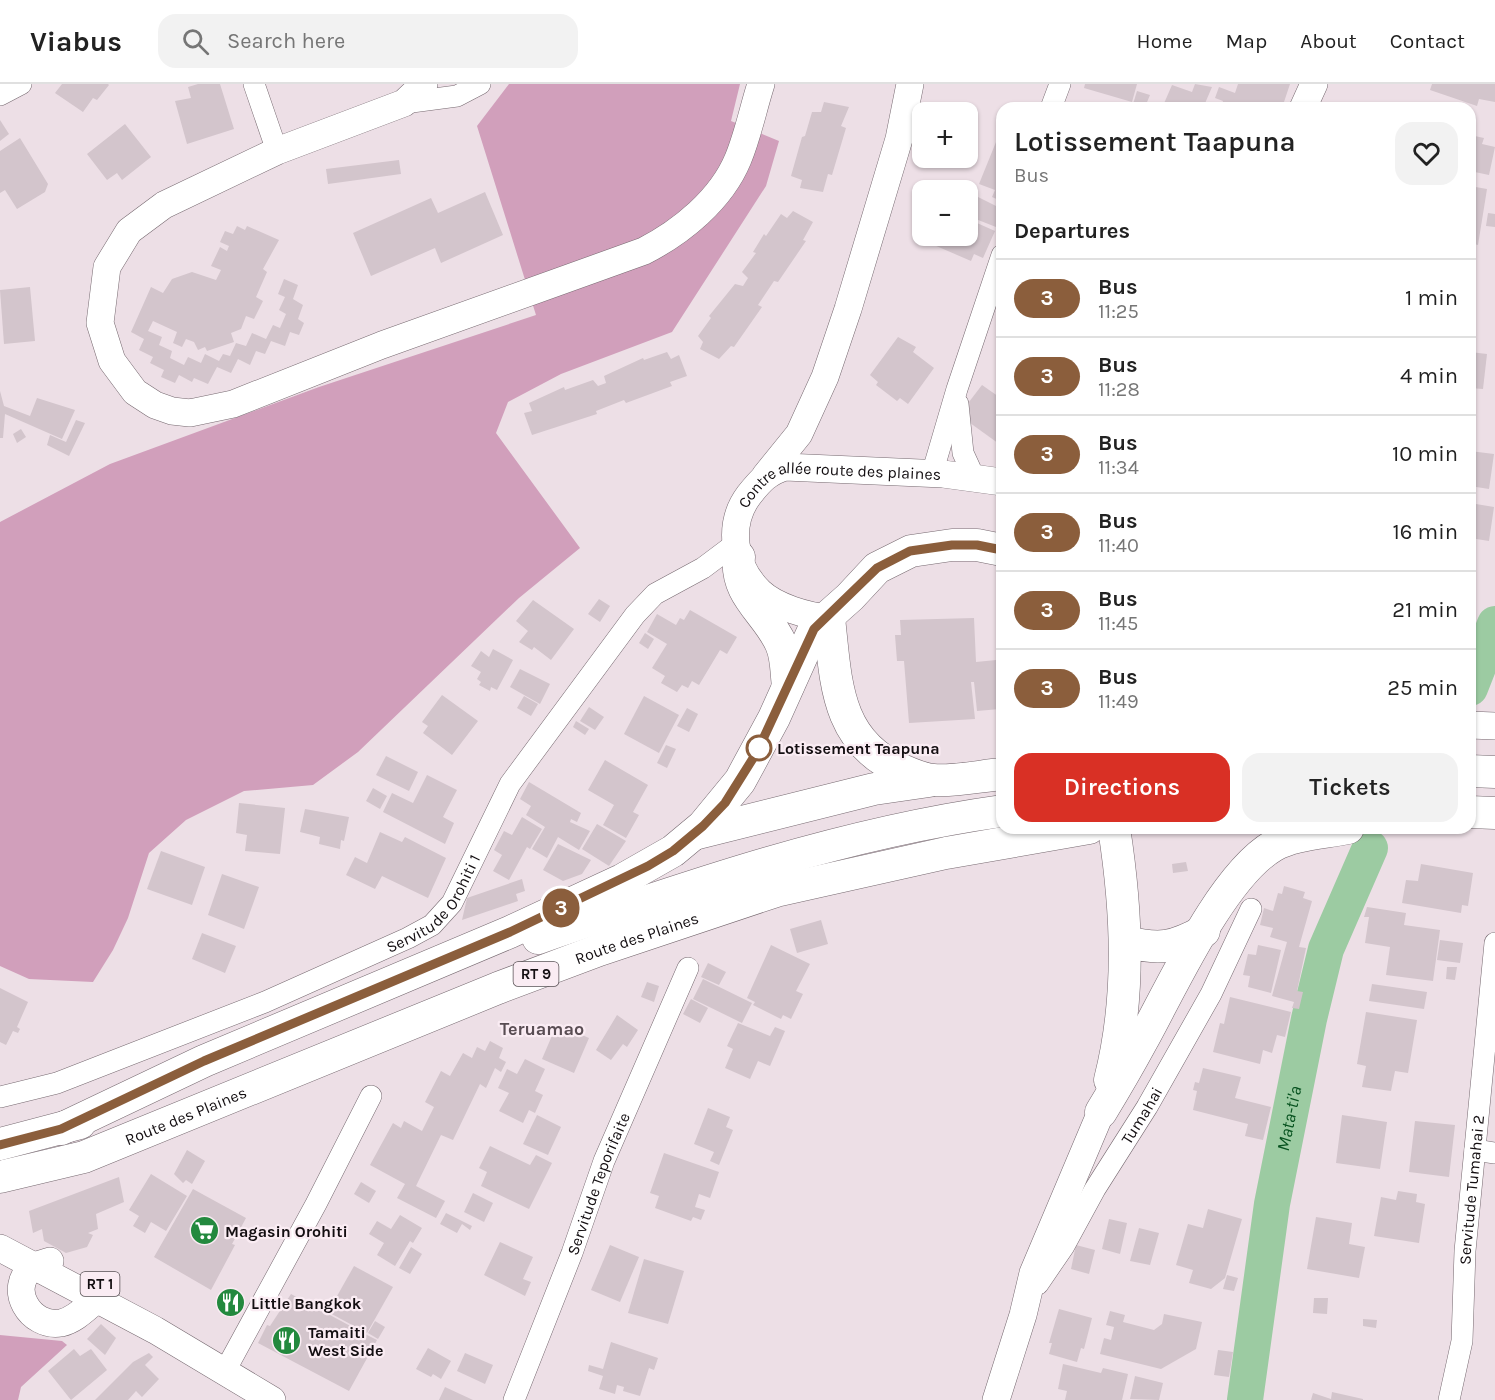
<!DOCTYPE html>
<meta charset="utf-8">
<style>
body{margin:0;font-family:Karla,sans-serif;background:#f2f2f2;color:#222;height:100vh;display:flex;flex-direction:column;font-size:22px;white-space:nowrap}
*{box-sizing:border-box;margin:0}
p{font-size:20px;color:#767676}
.icon{flex:none;width:33px;height:33px;fill:none;stroke:currentColor;stroke-width:2;stroke-linecap:round;stroke-linejoin:round}
.map{position:relative;flex:1;overflow:hidden}
.panel{position:absolute;left:996px;top:18px;width:480px;height:732px;display:flex;flex-direction:column;background:#fff;border-radius:18px;box-shadow:0 2px 4px #0004}
.panel>*{flex:none}
.badge{padding:0 12px;border-radius:20px;font-size:21px;line-height:39px}
.tools{position:absolute;left:912px;top:18px;display:grid;gap:12px}
.tools a{display:grid;place-items:center;width:66px;height:66px;border-radius:12px;background:#fff;box-shadow:0 2px 4px #0004;font-size:30px}
.map>.badge{position:absolute;translate:-50% -50%;box-shadow:0 0 0 3px #fff}
h2{padding:0 18px;font-size:22px;line-height:54px}
.round{display:grid;place-items:center;flex:none;width:63px;height:63px;border-radius:18px;background:#f2f2f2}
.head{display:flex;align-items:center;justify-content:space-between;height:102px;padding:0 18px}
h1{font-size:28px;font-weight:600;line-height:45px}
.button{display:flex;gap:12px;margin-top:auto;padding:12px 18px}
.button a{flex:1;height:69px;border-radius:18px;background:#d93025;color:#fff;font-size:24px;font-weight:600;line-height:69px;text-align:center}
.button a+a{background:#f2f2f2;color:#222}
ul{padding:0;list-style:none}
li{display:flex;align-items:center;gap:18px;height:78px;padding:0 18px;border-top:2px solid #e0e0e0}
li div{flex:1}
li b{display:block;font-size:22px}
li em{font-style:normal}
li .badge{min-width:66px;font-weight:700;text-align:center}
header{display:flex;align-items:center;gap:36px;box-sizing:border-box;height:84px;padding:0 30px;background:#fff;border-bottom:2px solid #e0e0e0}
header strong{font-size:28px}
nav{display:flex;gap:33px;margin-inline-start:auto;font-size:21px}
.search{width:420px;height:54px;background:#f2f2f2;display:flex;align-items:center;gap:15px;box-sizing:border-box;padding:0 21px;border-radius:18px;color:#767676;font-size:22px}
.map>svg:first-child{display:block}
.green{fill:#d19fbb}
.lines{fill:none;stroke-linecap:round;stroke-linejoin:round}
.river{stroke:#9ccba2;stroke-width:36}
.building{fill:#d3c5cc}
.minor-casing{stroke:#766970;stroke-width:22}
.major-casing{stroke:#766970;stroke-width:28}
.highway-casing{stroke:#766970;stroke-width:33}
.minor{stroke:#fff;stroke-width:21}
.major{stroke:#fff;stroke-width:27}
.highway{stroke:#fff;stroke-width:32}
.line-casing{stroke:#fff;stroke-width:14}
.line{stroke:#8b5e3c;stroke-width:9}
.stop-dot{fill:#fff;stroke:#8b5e3c;stroke-width:3}
.labels{text-anchor:middle;dominant-baseline:central;stroke-width:4.5;stroke-linejoin:round;paint-order:stroke}
.shield{fill:#faecf3;stroke:#585155;stroke-width:1.5}
.shield-label{font-size:15px;font-weight:bold;fill:#130e11}
.street-label{font-size:16px;fill:#130e11;stroke:#faecf3}
.stop-label{font-size:16px;font-weight:bold;fill:#130e11;stroke:#faecf3;text-anchor:start}
.poi-label{font-size:16px;font-weight:bold;fill:#130e11;stroke:#faecf3;text-anchor:start}
.neighbourhood-label{font-size:18px;font-weight:bold;fill:#594d53;stroke:#faecf3}
.water-label{font-size:18px;font-style:italic;fill:#085320;stroke:#faecf3}
</style>
<header>
<strong>Viabus</strong>
<div class="search"><svg class="icon" aria-label="search" viewBox="0 0 24 24"><circle cx="10" cy="10" r="6"/><path d="M15 15l6 6"/></svg>Search here</div>
<nav><a>Home</a><a>Map</a><a>About</a><a>Contact</a></nav>
</header>
<div class="map">
<svg width="1495" height="1316" viewBox="0 0 1495 1316">
<rect width="100%" height="100%" fill="#eddfe6"/>
<g class="green">
<polygon points="509,0 740,0 731,37 779,57 766,102 672,248 561,290 508,318 496,349 580,464 519,514 358,668 313,701 244,707 186,736 149,769 128,834 113,866 93,898 29,895 0,882 0,438 110,380 319,303 536,231 477,42"/>
<polygon points="0,1251 62,1257 67,1261 21,1303 18,1316 0,1316"/>
</g>
<g class="lines">
<g class="river">
<polyline points="1470,604 1495,540"/>
<path id="s1" d="M1245 1316 1272 1120 1309 935 1326 865 1370 764"/>
</g>
</g>
<g class="building">
<polygon points="62,0 108,0 109,1 97,16 93,14 83,28 55,9"/>
<polygon points="198,0 220,0 234,45 187,60 175,17 191,14 188,3"/>
<polygon points="1085,0 1137,0 1132,18 1084,4"/>
<polygon points="1195,0 1212,3 1203,24 1190,21 1189,24 1162,24 1172,1 1192,8"/>
<polygon points="1238,0 1290,0 1282,24 1266,18 1264,24 1221,24 1223,17 1215,14 1219,3 1235,9"/>
<polygon points="1432,0 1495,0 1495,18 1479,15 1477,22 1430,6"/>
<polygon points="1137,7 1150,11 1145,23 1133,20"/>
<polygon points="824,18 849,23 841,42 846,44 832,91 828,90 823,108 800,104 802,96 791,92 802,53 805,52 812,28 821,28"/>
<polygon points="0,36 9,50 0,57"/>
<polygon points="125,40 151,73 122,96 117,89 107,96 87,70"/>
<polygon points="1470,51 1484,54 1482,60 1495,63 1489,91 1470,87"/>
<polygon points="20,54 48,100 45,108 17,125 5,106 0,109 0,67"/>
<polygon points="996,58 1002,61 1001,117 992,113 995,106 979,100"/>
<polygon points="399,76 401,90 328,100 326,85"/>
<polygon points="1470,102 1487,105 1478,161 1470,159"/>
<polygon points="485,108 503,151 441,179 435,164 371,192 353,149 431,114 438,129"/>
<polygon points="978,113 1002,125 996,143 968,132"/>
<polygon points="793,127 813,138 803,156 806,157 778,198 774,197 758,221 762,223 734,263 731,262 719,275 700,265 703,258 698,252 711,234 709,232 735,200 743,202 748,194 742,188 756,169 753,168 764,150 766,152 781,130 787,134"/>
<polygon points="1488,129 1495,130 1495,143 1486,142"/>
<polygon points="968,135 995,147 983,174 974,170 971,177 934,161 938,152 968,152"/>
<polygon points="237,142 245,146 247,142 279,156 263,185 267,188 256,213 263,217 254,235 246,232 241,245 231,249 234,258 207,267 205,263 198,266 194,258 186,255 182,263 173,259 177,248 153,237 148,247 162,253 159,261 172,267 170,274 184,281 188,273 201,279 205,270 219,277 223,270 230,272 236,259 246,262 252,249 266,255 273,241 280,244 286,230 279,226 285,213 278,210 284,195 298,201 293,215 303,221 298,235 304,239 299,251 290,248 285,262 271,257 265,270 256,267 250,281 238,275 231,289 217,283 208,300 194,294 192,298 179,291 175,299 161,293 164,286 150,279 153,273 139,266 144,255 131,248 151,203 163,209 172,195 192,188 216,196 221,186 211,182 220,163 227,167 229,162 220,158 225,147 233,150"/>
<polygon points="30,203 35,257 4,260 0,206"/>
<polygon points="898,253 916,263 913,268 934,284 908,320 900,314 897,317 876,301 878,298 870,291"/>
<polygon points="667,268 671,275 679,271 687,292 670,298 672,302 626,319 624,316 596,327 597,330 532,351 524,329 532,327 529,319 564,303 565,306 593,296 598,302 606,299 604,292 643,274 644,276"/>
<polygon points="1470,268 1487,270 1483,305 1470,304"/>
<polygon points="982,301 1002,315 1002,362 959,331"/>
<polygon points="0,307 4,322 30,332 37,314 75,326 62,355 5,330 3,354 0,354"/>
<polygon points="76,336 85,339 69,372 47,361 50,351 66,358"/>
<polygon points="21,345 26,353 17,359 13,350"/>
<polygon points="1470,367 1494,370 1489,405 1470,402"/>
<polygon points="1470,419 1494,423 1489,457 1470,454"/>
<polygon points="599,515 610,522 600,538 588,530"/>
<polygon points="533,516 574,545 551,576 534,563 532,566 519,558 528,547 516,537"/>
<polygon points="690,526 737,553 727,570 720,566 699,601 692,597 688,604 682,601 677,608 661,599 665,592 652,584 667,560 647,548 657,530 676,541 680,534 684,536"/>
<polygon points="974,534 976,578 996,576 998,593 1002,593 1002,602 999,602 1000,625 977,627 974,598 971,598 975,635 909,639 904,577 897,577 895,551 901,551 900,536"/>
<polygon points="645,549 654,555 648,565 639,559"/>
<polygon points="493,565 513,576 497,606 491,603 490,607 479,601 481,598 477,595 481,588 471,582 481,567 489,573"/>
<polygon points="520,585 550,600 540,620 510,603"/>
<polygon points="442,611 478,637 452,671 423,649 428,642 422,638"/>
<polygon points="524,612 538,620 531,632 517,624"/>
<polygon points="644,612 679,631 659,669 624,650"/>
<polygon points="589,623 604,633 595,646 580,637"/>
<polygon points="687,624 698,630 689,648 677,642"/>
<polygon points="576,637 589,645 585,651 573,643"/>
<polygon points="666,661 676,665 667,684 657,679"/>
<polygon points="386,672 418,688 409,707 376,691"/>
<polygon points="605,676 648,701 633,728 639,731 626,754 603,741 614,721 588,706"/>
<polygon points="427,691 457,706 443,733 454,739 445,760 383,728 392,709 413,719"/>
<polygon points="529,698 581,729 577,738 571,735 570,738 590,747 579,766 558,753 547,774 532,765 545,743 526,731 531,722 520,715"/>
<polygon points="373,704 387,712 380,725 366,717"/>
<polygon points="239,719 285,724 280,770 245,767 247,751 236,749"/>
<polygon points="305,725 349,733 344,757 341,756 340,765 319,760 320,753 300,748"/>
<polygon points="522,733 542,745 530,765 527,763 509,796 493,787 502,771 494,766 504,747 512,751"/>
<polygon points="597,740 626,757 609,782 582,765"/>
<polygon points="380,748 402,758 405,753 446,774 428,814 382,792 375,805 346,791 355,773 367,779"/>
<polygon points="558,760 591,776 582,790 563,797 543,786"/>
<polygon points="161,767 205,783 192,821 147,805"/>
<polygon points="1186,778 1188,787 1173,789 1172,780"/>
<polygon points="1421,780 1473,789 1468,822 1462,821 1461,829 1402,819 1406,796 1418,797"/>
<polygon points="222,790 259,803 244,845 208,831"/>
<polygon points="522,795 525,807 516,810 518,817 462,836 467,814"/>
<polygon points="1284,802 1305,808 1303,814 1312,817 1299,863 1306,864 1297,907 1303,908 1299,925 1292,924 1294,918 1272,912 1287,858 1270,853 1273,844 1260,841 1264,824 1273,827 1278,809 1282,810"/>
<polygon points="1367,823 1406,829 1404,841 1440,846 1433,897 1386,891 1390,863 1365,859 1369,833 1364,833"/>
<polygon points="821,836 828,860 797,869 790,845"/>
<polygon points="202,849 236,862 225,889 192,875"/>
<polygon points="1440,856 1463,859 1460,879 1437,876"/>
<polygon points="771,861 810,880 796,907 803,910 791,935 783,931 781,935 753,921 755,918 747,914"/>
<polygon points="1258,861 1281,866 1271,909 1248,903 1250,892 1243,891 1248,870 1256,871"/>
<polygon points="708,879 726,888 719,901 701,893"/>
<polygon points="1447,883 1457,883 1455,896 1446,895"/>
<polygon points="703,895 752,919 742,939 693,915"/>
<polygon points="647,898 659,902 654,918 641,913"/>
<polygon points="1372,900 1427,908 1424,925 1369,917"/>
<polygon points="0,904 28,918 17,943 20,945 18,949 13,947 6,961 0,958"/>
<polygon points="1230,913 1291,928 1285,953 1277,951 1272,969 1263,966 1260,980 1213,968 1220,939 1224,940"/>
<polygon points="691,915 708,924 700,939 683,930"/>
<polygon points="1366,928 1417,936 1408,989 1395,987 1391,1007 1362,1003 1366,982 1357,980"/>
<polygon points="617,931 638,946 627,963 623,960 611,976 596,966"/>
<polygon points="738,939 770,952 775,943 785,947 770,982 758,977 750,995 725,984 733,965 727,962"/>
<polygon points="557,940 589,954 574,989 542,975"/>
<polygon points="490,957 503,964 499,974 506,978 501,988 495,984 486,1004 480,1000 453,1056 441,1051 416,1102 445,1117 436,1134 397,1114 405,1100 370,1081 393,1039 401,1044 404,1037 422,1047 434,1023 425,1018 441,987 450,992 463,969 472,974 477,963 485,967"/>
<polygon points="525,975 545,985 535,1007 543,1011 535,1029 529,1026 523,1039 499,1027 509,1009 498,1004 507,985 517,990"/>
<polygon points="1203,984 1241,993 1235,1014 1271,1023 1263,1056 1245,1052 1248,1040 1193,1026 1197,1007 1193,1006 1195,998 1199,999"/>
<polygon points="708,1024 730,1033 726,1043 733,1046 719,1081 710,1077 714,1068 694,1060"/>
<polygon points="537,1031 561,1043 548,1071 523,1060"/>
<polygon points="1342,1031 1387,1038 1380,1085 1336,1079"/>
<polygon points="1415,1037 1455,1041 1449,1093 1409,1088"/>
<polygon points="490,1062 530,1081 536,1071 552,1079 529,1125 481,1102 487,1088 479,1084"/>
<polygon points="187,1066 205,1077 192,1100 186,1096 183,1099 174,1090"/>
<polygon points="664,1069 719,1088 710,1114 699,1110 695,1123 705,1126 701,1136 693,1133 691,1137 655,1124 659,1112 650,1109"/>
<polygon points="151,1090 187,1112 166,1147 151,1138 145,1149 133,1142 139,1132 129,1126"/>
<polygon points="119,1093 124,1118 96,1130 98,1145 88,1149 93,1151 87,1163 66,1169 44,1157 42,1145 33,1149 29,1127"/>
<polygon points="361,1098 376,1107 369,1119 354,1110"/>
<polygon points="193,1105 246,1134 232,1160 235,1161 211,1206 154,1173"/>
<polygon points="1398,1107 1417,1110 1416,1118 1425,1120 1419,1159 1374,1152 1381,1113 1396,1116"/>
<polygon points="473,1109 493,1119 484,1138 464,1128"/>
<polygon points="1208,1125 1242,1135 1225,1194 1211,1205 1189,1199 1193,1186 1176,1181 1188,1140 1203,1144"/>
<polygon points="446,1129 472,1142 470,1146 462,1140 457,1149 440,1140"/>
<polygon points="400,1131 422,1144 413,1159 410,1157 395,1182 377,1171 384,1159 369,1150 377,1137 391,1145"/>
<polygon points="1316,1133 1352,1139 1349,1160 1365,1163 1359,1194 1307,1185"/>
<polygon points="1109,1135 1127,1139 1120,1170 1102,1165"/>
<polygon points="1139,1144 1159,1149 1150,1181 1130,1177"/>
<polygon points="500,1158 533,1173 523,1195 531,1198 525,1212 484,1191"/>
<polygon points="610,1161 639,1173 620,1218 591,1206"/>
<polygon points="1076,1161 1095,1166 1089,1190 1071,1185"/>
<polygon points="411,1163 422,1170 410,1190 399,1184"/>
<polygon points="644,1175 684,1187 668,1240 628,1229"/>
<polygon points="354,1182 393,1203 367,1249 328,1228"/>
<polygon points="1227,1191 1238,1194 1234,1207 1223,1205"/>
<polygon points="291,1210 367,1251 365,1255 367,1251 377,1256 349,1307 258,1259 267,1241 270,1242"/>
<polygon points="1314,1214 1328,1214 1327,1230 1313,1229"/>
<polygon points="1059,1225 1092,1234 1084,1265 1081,1264 1077,1278 1049,1270 1052,1259 1049,1259"/>
<polygon points="1110,1227 1125,1231 1123,1238 1154,1246 1162,1240 1164,1230 1202,1238 1196,1265 1161,1285 1100,1270 1104,1254 1111,1256 1114,1243 1106,1241"/>
<polygon points="1363,1235 1377,1236 1376,1244 1363,1242"/>
<polygon points="375,1237 385,1243 378,1255 368,1249"/>
<polygon points="101,1240 116,1254 105,1271 87,1255"/>
<polygon points="611,1258 658,1274 654,1286 649,1284 640,1312 623,1307 624,1303 617,1301 615,1310 599,1305 603,1292 588,1287 589,1281 603,1285"/>
<polygon points="428,1264 451,1277 441,1295 433,1290 431,1293 416,1285"/>
<polygon points="74,1265 80,1272 91,1265 107,1286 71,1316 48,1287"/>
<polygon points="1218,1266 1233,1268 1229,1293 1214,1291"/>
<polygon points="149,1269 153,1273 145,1281 159,1295 142,1313 136,1307 128,1316 95,1316 133,1278"/>
<polygon points="465,1269 493,1281 485,1300 457,1287"/>
<polygon points="1063,1280 1101,1289 1103,1284 1128,1290 1122,1316 1065,1316 1067,1307 1058,1305"/>
<polygon points="1135,1292 1163,1299 1159,1316 1130,1315"/>
<polygon points="445,1303 473,1316 439,1316"/>
<polygon points="1332,1308 1363,1315 1363,1316 1311,1316 1313,1309 1331,1315"/>
</g>
<g class="lines">
<defs>
<g id="minor">
<polyline points="254,0 277,67"/>
<polyline points="0,11 21,0"/>
<polyline points="404,19 457,12 480,0"/>
<polyline points="1051,24 1060,0"/>
<polyline points="958,320 963,369 974,393"/>
<polyline points="932,390 957,305 1002,171"/>
<path id="s2" d="M0 1013 57 999 265 918 408 854 432 841 452 819 510 700 635 531 655 510 703 484 735 460"/>
<polyline points="1475,1066 1495,1069"/>
<path id="s3" d="M1038 1200 1064 1162 1095 1105 1147 1023 1211 910 1251 825"/>
<polyline points="225,1287 316,1120 371,1012"/>
<path id="s4" d="M514 1316 572 1169 604 1077 688 884"/>
<path id="s5" d="M1449 1316 1462 1257 1465 1167 1495 859"/>
</g>
<g id="major">
<path d="M424 0 404 19 277 67 164 121 129 147 107 183 100 239 112 277 135 308 155 321 172 327 190 329 233 320 382 261 644 167C681 148 721 116 738 75 748 51 753 25 761 0"/>
<polyline points="1303,24 1314,0"/>
<polyline points="765,392 799,350 825,293 848,225 899,55 910,0"/>
<path id="s6" d="M829 534C807 532 776 523 760 508 733 482 727 440 749 411 760 397 768 388 785 383L943 390 1002 398"/>
<polyline points="1470,641 1495,642"/>
<polyline points="0,1164 155,1246 272,1316"/>
<path d="M50 1177C45 1179 37 1180 33 1183 6 1204 30 1244 61 1239 75 1236 86 1224 96 1216"/>
<polyline points="996,1316 1023,1231 1033,1189 1101,1028"/>
</g>
<g id="highway">
<path d="M739 473C735 512 767 528 781 560 787 573 786 588 788 602"/>
<path d="M829 534C836 596 835 658 902 686 911 690 923 695 933 696 954 698 980 692 1002 690"/>
<polyline points="1470,687 1495,688"/>
<polyline points="1470,728 1495,729"/>
<polyline points="694,750 874,705 929,697"/>
<path d="M538 854C689 802 843 749 1002 727"/>
<path d="M1126 858C1160 866 1173 864 1204 847"/>
<path d="M1110 996C1131 913 1127 828 1114 744"/>
<path d="M1101 1028C1115 1005 1129 981 1142 957 1171 905 1221 793 1273 762 1294 750 1325 749 1348 744"/>
<polyline points="61,1045 204,977 510,848 622,796 673,767 703,742 740,697 774,634 814,545 850,513 877,484 911,467 952,461 977,461 1002,466"/>
<polyline points="0,1060 80,1039"/>
<path id="s7" d="M0 1093 84 1073 498 904 599 866 776 807 946 769 1089 744"/>
</g>
</defs>
<use href="#minor" class="minor-casing"/>
<use href="#major" class="major-casing"/>
<use href="#highway" class="highway-casing"/>
<use href="#minor" class="minor"/>
<use href="#major" class="major"/>
<use href="#highway" class="highway"/>
</g>
<g class="lines">
<defs>
<polyline id="line" points="0,1061 61,1045 204,977 510,848 648,782 673,767 703,742 725,719 757,668 814,545 877,484 910,467 952,461 977,461 1002,466"/>
</defs>
<use href="#line" class="line-casing"/>
<use href="#line" class="line"/>
</g>
<defs>
<symbol id="supermarket-disc" viewBox="-11 -11 22 22"><circle r="9.5" fill="#23893e" stroke="#faecf3"/><path d="M-6-5.5h2.5l.6 2H6L4.5 2H-2.5L-4.4-4H-6ZM-1.5 3.2a1.3 1.3 0 1 0 .1 0ZM3 3.2a1.3 1.3 0 1 0 .1 0Z" fill="#fff"/></symbol>
<symbol id="restaurant-disc" viewBox="-11 -11 22 22"><circle r="9.5" fill="#23893e" stroke="#faecf3"/><path d="M-5-6h1v4h1v-4h1v4h1v-4h1v5L-1.5 .5V6h-2V.5L-5-1ZM5-6V6H3V1.5H1.5Q1.5-4 5-6Z" fill="#fff"/></symbol>
</defs>
<g fill-rule="evenodd">
<use href="#supermarket-disc" x="188" y="1130" width="33" height="33"/>
<use href="#restaurant-disc" x="214" y="1202" width="33" height="33"/>
<use href="#restaurant-disc" x="270" y="1240" width="33" height="33"/>
</g>
<circle class="stop-dot" cx="759" cy="664" r="12"/>
<g class="labels">
<g class="shield">
<rect x="513.5" y="878" width="45" height="24" rx="4.5"/>
<rect x="80.5" y="1188" width="39" height="24" rx="4.5"/>
</g>
<g class="shield-label">
<text x="536" y="890">RT 9</text>
<text x="100" y="1200">RT 1</text>
</g>
<g class="street-label">
<text stroke="none"><textPath href="#s6" startOffset="276">Contre allée route des plaines</textPath></text>
<text stroke="none"><textPath href="#s2" startOffset="482">Servitude Orohiti 1</textPath></text>
<text stroke="none"><textPath href="#s7" startOffset="681">Route des Plaines</textPath></text>
<text stroke="none"><textPath href="#s3" startOffset="198">Tumahai</textPath></text>
<text stroke="none"><textPath href="#s7" startOffset="196">Route des Plaines</textPath></text>
<text stroke="none"><textPath href="#s4" startOffset="232">Servitude Teporifaite</textPath></text>
<text stroke="none"><textPath href="#s5" startOffset="212">Servitude Tumahai 2</textPath></text>
</g>
<g class="stop-label">
<text x="777" y="664">Lotissement Taapuna</text>
</g>
<g class="poi-label">
<text x="225" y="1147">Magasin Orohiti</text>
<text x="251" y="1219">Little Bangkok</text>
<text x="308" y="1248">Tamaiti<tspan x="308" dy="18">West Side</tspan></text>
</g>
<g class="neighbourhood-label">
<text x="542" y="945">Teruamao</text>
</g>
<g class="water-label">
<text stroke="none"><textPath href="#s1" startOffset="285">Mata-ti'a</textPath></text>
</g>
</g>
</svg>
<div class="tools">
<a>+</a>
<a>−</a>
</div>
<b class="badge" style="left:561px;top:824px;background:#8b5e3c;color:#fff">3</b>
<section class="panel">
<div class="head"><div><h1>Lotissement Taapuna</h1><p>Bus</p></div><a class="round"><svg class="icon" aria-label="heart" viewBox="0 0 24 24"><path d="M12 20l-8-8c-3-5 5-10 8-4 3-6 11-1 8 4z"/></svg></a></div>
<h2>Departures</h2>
<ul>
<li><span class="badge" style="background:#8b5e3c;color:#fff">3</span><div><b>Bus</b><p>11:25</p></div><em>1 min</em></li>
<li><span class="badge" style="background:#8b5e3c;color:#fff">3</span><div><b>Bus</b><p>11:28</p></div><em>4 min</em></li>
<li><span class="badge" style="background:#8b5e3c;color:#fff">3</span><div><b>Bus</b><p>11:34</p></div><em>10 min</em></li>
<li><span class="badge" style="background:#8b5e3c;color:#fff">3</span><div><b>Bus</b><p>11:40</p></div><em>16 min</em></li>
<li><span class="badge" style="background:#8b5e3c;color:#fff">3</span><div><b>Bus</b><p>11:45</p></div><em>21 min</em></li>
<li><span class="badge" style="background:#8b5e3c;color:#fff">3</span><div><b>Bus</b><p>11:49</p></div><em>25 min</em></li>
</ul>
<div class="button"><a>Directions</a><a>Tickets</a></div>
</section>
</div>
